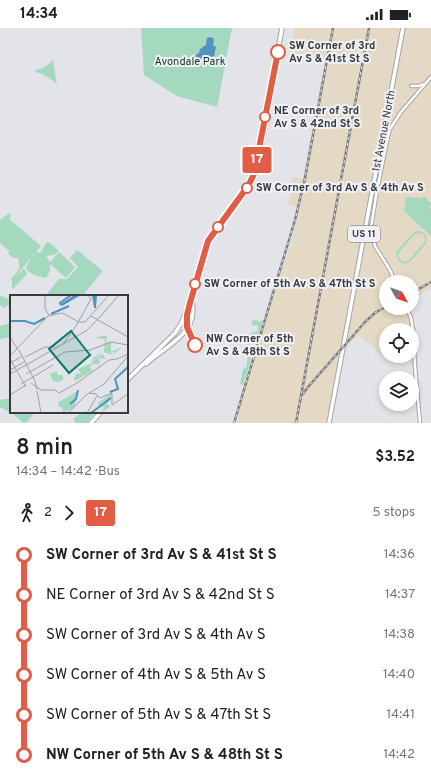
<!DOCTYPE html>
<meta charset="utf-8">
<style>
body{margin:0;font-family:Overpass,sans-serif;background:#f2f2f2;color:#202124;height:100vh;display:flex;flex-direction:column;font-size:15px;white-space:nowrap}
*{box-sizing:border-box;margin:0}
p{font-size:13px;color:#757577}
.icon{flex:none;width:22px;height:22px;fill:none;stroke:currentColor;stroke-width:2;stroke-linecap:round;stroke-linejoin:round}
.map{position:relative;height:395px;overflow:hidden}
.panel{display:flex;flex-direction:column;background:#fff;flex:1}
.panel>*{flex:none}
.badge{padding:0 8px;border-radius:3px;font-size:14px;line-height:26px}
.needle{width:26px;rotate:130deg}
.tools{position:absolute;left:379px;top:247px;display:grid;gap:8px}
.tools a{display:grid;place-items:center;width:40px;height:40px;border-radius:50%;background:#fff;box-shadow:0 2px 6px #0003;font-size:20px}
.map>.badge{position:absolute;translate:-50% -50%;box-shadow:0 0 0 2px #fff}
.legs{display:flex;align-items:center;gap:6px;height:44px;padding:0 16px;font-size:13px}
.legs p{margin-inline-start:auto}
.head{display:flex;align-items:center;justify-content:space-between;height:68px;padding:0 16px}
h1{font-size:22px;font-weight:600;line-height:30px}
ul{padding:0 16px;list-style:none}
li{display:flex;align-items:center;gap:14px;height:40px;font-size:15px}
li i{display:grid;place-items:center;width:6px;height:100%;margin:0 5px;background:currentColor}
li i::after{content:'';width:10px;height:10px;margin:-5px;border:3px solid;border-radius:50%;background:#fff}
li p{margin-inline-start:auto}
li:first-child i{background:linear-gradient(#0000 50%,currentColor 0)}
li:last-child i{background:linear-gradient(currentColor 50%,#0000 0)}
.status{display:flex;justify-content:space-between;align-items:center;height:28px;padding:0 20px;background:#fff;direction:ltr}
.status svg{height:11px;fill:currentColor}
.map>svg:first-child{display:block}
.industrial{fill:#e4d9c4}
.green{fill:#a4d9c0;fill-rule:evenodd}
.water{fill:#5193bf}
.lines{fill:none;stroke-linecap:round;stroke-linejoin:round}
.secondary-casing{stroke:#a4a5a9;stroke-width:4.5}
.primary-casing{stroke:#a4a5a9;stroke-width:5.5}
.secondary{stroke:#fff;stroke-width:2.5}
.primary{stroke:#fff;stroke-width:3.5}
.rail-casing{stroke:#7c7d80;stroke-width:2.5}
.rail{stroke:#eff1f6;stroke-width:1;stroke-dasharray:3;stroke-linecap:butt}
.line-1-casing{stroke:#fff;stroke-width:9}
.line-1{stroke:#e15d46;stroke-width:6}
.stop-1-dot{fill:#fff;stroke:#e15d46;stroke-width:2}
.labels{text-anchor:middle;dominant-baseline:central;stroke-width:4;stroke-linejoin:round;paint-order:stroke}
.shield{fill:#eff1f6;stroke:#707174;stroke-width:1}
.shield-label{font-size:10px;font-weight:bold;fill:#3a3a3c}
.stop-label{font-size:11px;font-weight:bold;fill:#3a3a3c;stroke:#eff1f6;text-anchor:start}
.park-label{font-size:11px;fill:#0e3325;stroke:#eff1f6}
.street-label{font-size:11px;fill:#3a3a3c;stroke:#eff1f6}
.inset-river{fill:none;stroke:#5193bf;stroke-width:2}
.inset-road{fill:none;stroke:#9fa0a4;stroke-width:1}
.view{fill:#0f766e;fill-opacity:0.15;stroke:#0f766e;stroke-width:2}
.inset-edge{fill:none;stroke:#3a3a3c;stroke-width:2}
</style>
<div class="status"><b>14:34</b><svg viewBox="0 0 49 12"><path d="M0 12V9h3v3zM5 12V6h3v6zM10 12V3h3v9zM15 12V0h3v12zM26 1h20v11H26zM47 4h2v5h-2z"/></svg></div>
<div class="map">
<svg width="431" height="395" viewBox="0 0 431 395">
<rect width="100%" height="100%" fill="#e2e4e9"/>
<polygon class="industrial" points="294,0 431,0 431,261 412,271 412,254 386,254 386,280 409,280 414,294 413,336 404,328 412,328 412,302 386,302 386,328 398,328 392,335 358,307 341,326 328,395 236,395 238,388 237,388 274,265 292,213 299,179 288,177 293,149 303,151 325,32 290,25"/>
<g class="green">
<polygon points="141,0 232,0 217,79 177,68 144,47"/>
<path d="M53 32 57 57C51 49 43 47 34 43L45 39Z"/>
<polygon points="408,169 418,170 426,169 427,172 431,175 431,177 429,179 431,181 431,208 404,183 406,170"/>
<path d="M9 185 11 187 9 191 41 218 19 244 20 245 24 240 27 246 13 261 12 260V253L11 251C13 248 18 244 19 240 20 237 18 234 18 230H14L8 226 9 223 0 215V192Z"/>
<path d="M417 203C424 203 428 208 426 215 424 218 421 222 418 225 412 232 404 242 397 230L396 226 398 222 412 206ZM418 205C424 205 426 209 424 215L409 232 405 234 402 233 398 228 400 223 414 207Z"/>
<path d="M49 214 59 223 54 227 46 228 50 234 59 224 75 239 67 249 66 250 50 236V243L46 250C38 248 30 247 26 240 28 234 32 228 37 224L40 225 46 215Z"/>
<polygon points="77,222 103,243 82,268 48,268 46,267 59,251 67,251 78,239 70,230"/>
<polygon points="0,267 11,272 11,278 8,278 3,280 0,277"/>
<polygon points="255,291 260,294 262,291 263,292 258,309 255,307 252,308 248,319 247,318 249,307 252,304 257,304 258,298 252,297 252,293"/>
<polygon points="11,295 11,309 0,311 0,298"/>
<polygon points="248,328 250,329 251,331 243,358 240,355 243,341 246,340"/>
<polygon points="4,371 11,371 11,384 30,384 33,387 27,394 23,395 13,386 0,379 0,372"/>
<polygon points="85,384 96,384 87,395 75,395 75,393 73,391 81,385 85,385"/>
</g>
<path class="water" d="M210 9 213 10 214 11 213 17 216 19 214 28C212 29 208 29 205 30 200 31 198 34 193 32V29L199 25 200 21 206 17 207 10Z"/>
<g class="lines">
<defs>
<g id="secondary">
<polyline points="411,58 419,58 423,56"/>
<polyline points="395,254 390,242 375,218 372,207 371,200 377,162 388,108 390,101 401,84 431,49"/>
<polyline points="407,280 411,290 413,302 415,338 420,395"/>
</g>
<g id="primary">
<polyline points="270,66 282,0"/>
<path d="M146 336C158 325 187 308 191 293 194 286 193 278 192 271"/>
<polyline points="127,352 175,305 182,294 189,276 208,213 253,152 257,140 271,68 271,64"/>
<polyline points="91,395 101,384"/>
<polyline points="329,395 382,111 386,91 403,0"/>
</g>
</defs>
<use href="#secondary" class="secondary-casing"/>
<use href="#primary" class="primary-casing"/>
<use href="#secondary" class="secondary"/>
<use href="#primary" class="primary"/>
<defs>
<g id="rail">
<polyline points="412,265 431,254"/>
<polyline points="303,366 308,359 365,294 376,284 386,279"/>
<polyline points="234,395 295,192 305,150 333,0"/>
<polyline points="296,395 369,0"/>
</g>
</defs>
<use href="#rail" class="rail-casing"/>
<use href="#rail" class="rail"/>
</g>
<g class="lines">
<defs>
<polyline id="line-1" points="195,317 187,299 187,287 190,275 208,213 248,158 254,146 278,24"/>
</defs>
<use href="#line-1" class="line-1-casing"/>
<use href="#line-1" class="line-1"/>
</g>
<g class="stop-1-dot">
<circle cx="278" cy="24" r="7"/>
<circle cx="265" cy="89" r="5"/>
<circle cx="247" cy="160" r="5"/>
<circle cx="218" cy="199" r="5"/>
<circle cx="195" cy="256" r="5"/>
<circle cx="195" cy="317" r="7"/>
</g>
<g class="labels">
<rect class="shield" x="348" y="198" width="32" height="16" rx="3"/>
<g class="shield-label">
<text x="364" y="206">US 11</text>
</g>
<g class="stop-label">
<text x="289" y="18">SW Corner of 3rd<tspan x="289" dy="13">Av S &amp; 41st St S</tspan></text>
<text x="274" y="83">NE Corner of 3rd<tspan x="274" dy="13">Av S &amp; 42nd St S</tspan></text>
<text x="256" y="160">SW Corner of 3rd Av S &amp; 4th Av S</text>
<text x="204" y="256">SW Corner of 5th Av S &amp; 47th St S</text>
<text x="206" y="311">NW Corner of 5th<tspan x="206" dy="13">Av S &amp; 48th St S</tspan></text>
</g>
<g class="park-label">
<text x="190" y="34">Avondale Park</text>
</g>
<g class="street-label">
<text transform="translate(384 103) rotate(-79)">1st Avenue North</text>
</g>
</g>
<g transform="translate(10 267)">
<rect width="118" height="118" fill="#e2e4e9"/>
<path d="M92 41H97L96 48 101 47V57L112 52 102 61 104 57H101L102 60 94 57 95 44 84 43ZM93 56 83 66 92 59 96 64 89 63 90 69H83L80 71 82 76 65 86 64 83 67 78 71 79 68 74 82 68 83 63ZM47 76V80H53V85L47 87 43 86 40 79ZM69 95 64 113 53 118 52 113 48 111 49 107ZM102 98 101 104 96 109 101 111 90 118 95 112H89L88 108Z" fill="#a4d9c0"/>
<path class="inset-river" d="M83 0 85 12M51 10 50 8 61 0M51 10 66 0M52 10 69 0M85 12 86 0M85 13V0M41 19 59 11M0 26H15L24 29 35 23M100 97 108 94 105 84 118 72M60 109 66 104 68 95M81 118 101 103"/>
<path class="inset-road" d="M35 0V14L40 21M81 21 118 42M88 24 109 0M0 42 8 55M53 49 66 31 81 4 78 0M9 55 25 86 27 95M0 61 38 21 52 18 69 27H75L99 0M15 62 35 52H45M0 64 16 92M0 68 11 62M0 75 14 67M0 79 76 36 90 22M16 79 55 57 80 55 101 47 118 50M21 88 31 95H45L49 98 67 88 99 65 107 64 118 59M11 89 43 70M27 96 31 118M79 98 86 99 90 103 102 98V110L118 99M0 100 16 90M58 118 76 100 94 89 118 61M77 118 87 101"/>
<path class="view" d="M61 36 80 60 59 78 39 54Z"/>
<rect width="118" height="118" class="inset-edge"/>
</g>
</svg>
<div class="tools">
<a><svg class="needle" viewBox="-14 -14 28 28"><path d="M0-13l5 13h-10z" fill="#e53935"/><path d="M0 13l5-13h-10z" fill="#757577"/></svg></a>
<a><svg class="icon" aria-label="locate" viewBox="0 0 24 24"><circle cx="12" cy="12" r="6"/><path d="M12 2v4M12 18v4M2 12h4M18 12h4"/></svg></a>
<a><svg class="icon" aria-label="layers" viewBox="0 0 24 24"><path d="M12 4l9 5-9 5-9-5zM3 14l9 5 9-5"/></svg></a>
</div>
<b class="badge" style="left:257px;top:132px;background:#e15d46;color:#fff">17</b>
</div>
<section class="panel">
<div class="head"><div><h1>8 min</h1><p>14:34 – 14:42 · Bus</p></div><b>$3.52</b></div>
<div class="legs"><svg class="icon" aria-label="walk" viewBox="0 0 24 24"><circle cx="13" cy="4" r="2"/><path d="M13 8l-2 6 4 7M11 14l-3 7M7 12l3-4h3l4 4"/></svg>2<svg class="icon" aria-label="forward" viewBox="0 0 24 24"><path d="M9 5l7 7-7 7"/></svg><b class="badge" style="background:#e15d46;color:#fff">17</b><p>5 stops</p></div>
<ul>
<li><i style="color:#e15d46"></i><b>SW Corner of 3rd Av S &amp; 41st St S</b><p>14:36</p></li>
<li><i style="color:#e15d46"></i><span>NE Corner of 3rd Av S &amp; 42nd St S</span><p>14:37</p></li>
<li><i style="color:#e15d46"></i><span>SW Corner of 3rd Av S &amp; 4th Av S</span><p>14:38</p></li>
<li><i style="color:#e15d46"></i><span>SW Corner of 4th Av S &amp; 5th Av S</span><p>14:40</p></li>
<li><i style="color:#e15d46"></i><span>SW Corner of 5th Av S &amp; 47th St S</span><p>14:41</p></li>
<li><i style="color:#e15d46"></i><b>NW Corner of 5th Av S &amp; 48th St S</b><p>14:42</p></li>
</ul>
</section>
